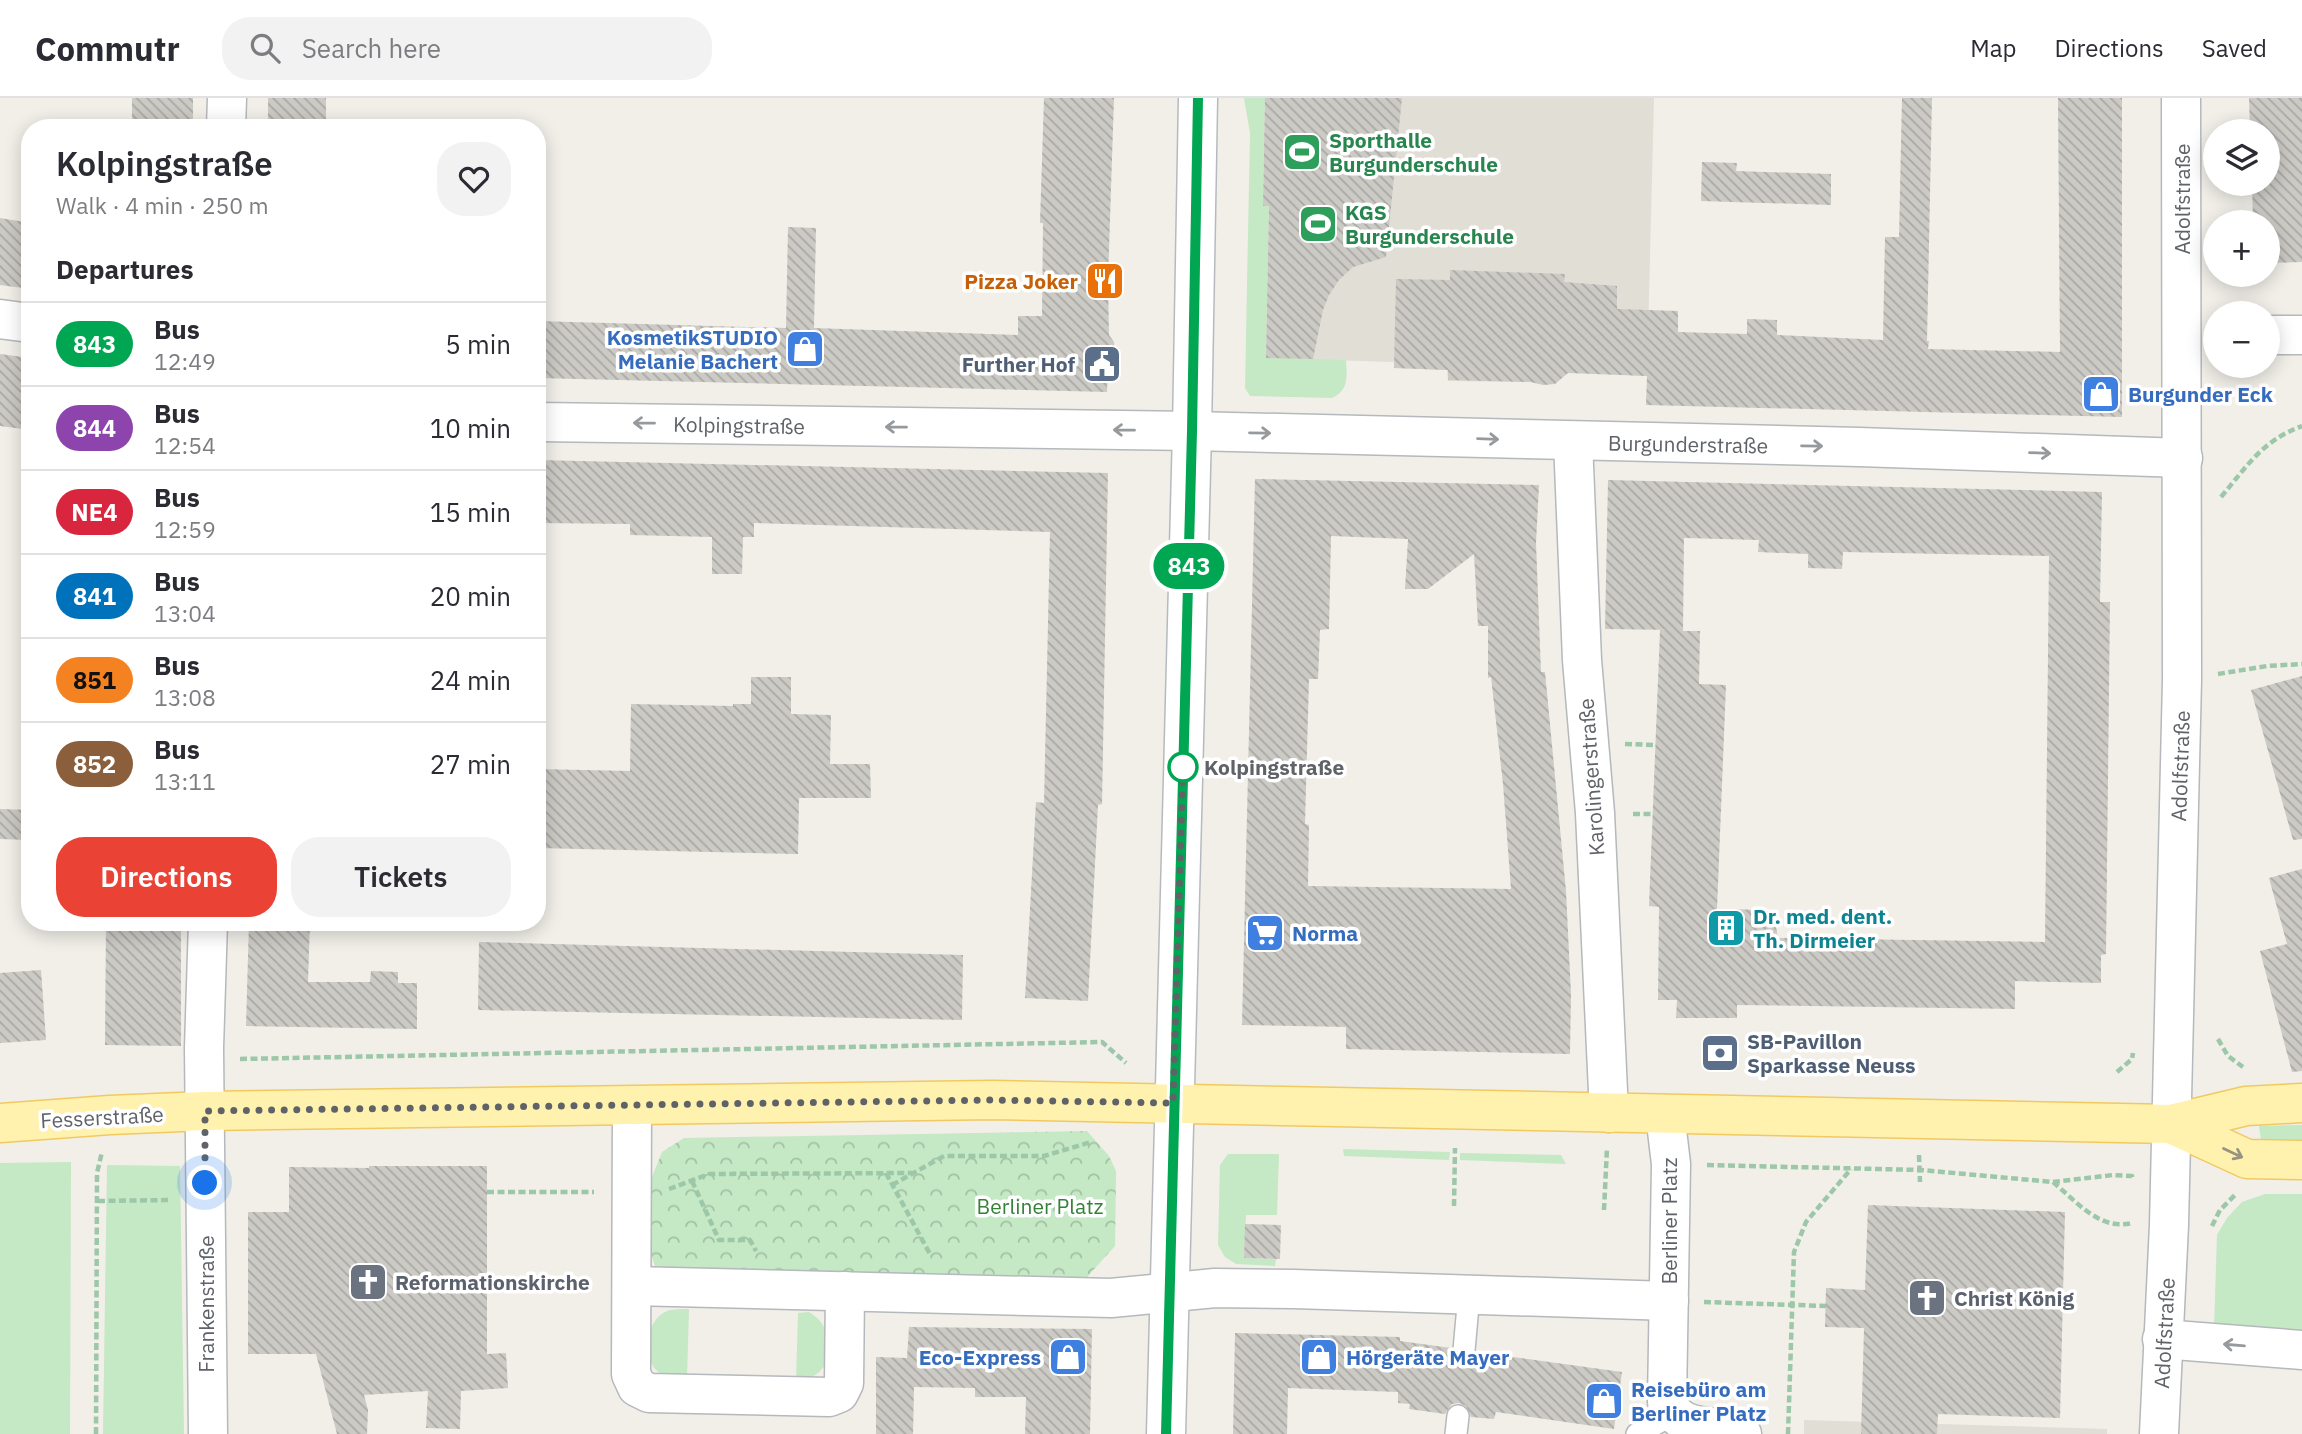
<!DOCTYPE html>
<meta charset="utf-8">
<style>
body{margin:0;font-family:"IBM Plex Sans",sans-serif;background:#f2f2f3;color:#2b2b33;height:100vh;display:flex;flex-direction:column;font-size:26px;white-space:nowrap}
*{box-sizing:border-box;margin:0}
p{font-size:23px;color:#7c7c81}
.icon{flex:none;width:38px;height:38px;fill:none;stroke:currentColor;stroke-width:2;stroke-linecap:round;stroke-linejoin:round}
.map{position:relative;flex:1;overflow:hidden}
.side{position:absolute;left:21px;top:21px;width:525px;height:812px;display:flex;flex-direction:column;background:#fff;border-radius:28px;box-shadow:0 4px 18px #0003}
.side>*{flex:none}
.badge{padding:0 14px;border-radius:23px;font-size:24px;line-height:46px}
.buttons{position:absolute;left:2203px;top:21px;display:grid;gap:14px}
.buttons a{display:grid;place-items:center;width:77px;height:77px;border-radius:50%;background:#fff;box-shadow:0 4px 18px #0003;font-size:35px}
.you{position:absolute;width:35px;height:35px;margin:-18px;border:5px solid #fff;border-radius:50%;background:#1a73e8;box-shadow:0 0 0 10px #1a73e833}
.map>.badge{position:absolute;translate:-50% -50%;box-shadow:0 0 0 4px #fff}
h2{padding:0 35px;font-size:26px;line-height:63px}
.round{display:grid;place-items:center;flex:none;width:74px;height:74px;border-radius:28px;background:#f2f2f3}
.overview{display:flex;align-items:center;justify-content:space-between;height:119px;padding:0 35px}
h1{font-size:33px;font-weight:600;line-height:52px}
.button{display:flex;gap:14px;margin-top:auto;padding:14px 35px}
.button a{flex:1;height:80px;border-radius:28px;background:#ea4335;color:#fff;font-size:28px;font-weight:600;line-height:80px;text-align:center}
.button a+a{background:#f2f2f3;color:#2b2b33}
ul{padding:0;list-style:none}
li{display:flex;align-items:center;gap:21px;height:84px;padding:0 35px;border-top:2px solid #e1e1e2}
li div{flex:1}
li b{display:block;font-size:26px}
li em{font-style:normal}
li .badge{min-width:77px;font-weight:700;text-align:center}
header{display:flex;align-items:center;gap:42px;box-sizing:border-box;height:98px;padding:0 35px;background:#fff;border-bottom:2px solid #e1e1e2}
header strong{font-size:33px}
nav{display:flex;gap:38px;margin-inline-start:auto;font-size:24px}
.search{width:490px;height:63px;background:#f2f2f3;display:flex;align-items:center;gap:18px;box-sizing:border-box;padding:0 24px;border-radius:28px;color:#7c7c81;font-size:26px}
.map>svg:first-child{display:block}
.education{fill:#e1ded6}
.grass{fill:#c5e8c5}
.park{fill:url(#park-crowns)}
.building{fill:url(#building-back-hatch);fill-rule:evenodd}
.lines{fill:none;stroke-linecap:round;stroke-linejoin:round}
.lane-casing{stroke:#b5b8bc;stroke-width:24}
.street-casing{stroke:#b5b8bc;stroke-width:41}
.secondary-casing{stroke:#b6babf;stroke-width:41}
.primary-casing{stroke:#f2c960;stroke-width:41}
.path{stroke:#9cc7a9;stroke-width:4.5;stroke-dasharray:7 3.5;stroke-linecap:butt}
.lane{stroke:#fff;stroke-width:21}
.street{stroke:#fff;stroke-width:38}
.secondary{stroke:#fff;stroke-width:38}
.primary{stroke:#fff2af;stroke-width:38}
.oneway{stroke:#979a9d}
.oneway2{stroke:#979581}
.line-casing{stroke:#fff;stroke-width:16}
.line{stroke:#00a651;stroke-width:10}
.walk{stroke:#5f6368;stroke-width:7;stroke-dasharray:0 12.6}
.stop-dot{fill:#fff;stroke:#00a651;stroke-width:3.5}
.labels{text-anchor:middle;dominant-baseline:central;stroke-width:7;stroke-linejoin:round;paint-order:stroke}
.leisure-label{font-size:21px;font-weight:bold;fill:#27864d;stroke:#fff;text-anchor:start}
.street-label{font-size:21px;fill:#5f6368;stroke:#fff}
.food-label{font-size:21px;font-weight:bold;fill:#c56008;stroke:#fff;text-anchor:end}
.shop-label{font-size:21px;font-weight:bold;fill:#366cbe;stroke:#fff;text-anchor:start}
.service-label{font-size:21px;font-weight:bold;fill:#4e5e75;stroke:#fff;text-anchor:end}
.stop-label{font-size:21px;font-weight:bold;fill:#5f6368;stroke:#fff;text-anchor:start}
.culture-label{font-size:21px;font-weight:bold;fill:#0d838f;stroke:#fff;text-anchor:start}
.park-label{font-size:21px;fill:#348238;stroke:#fff}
.worship-label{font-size:21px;font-weight:bold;fill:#5b616d;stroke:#fff;text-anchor:start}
</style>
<header>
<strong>Commutr</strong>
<div class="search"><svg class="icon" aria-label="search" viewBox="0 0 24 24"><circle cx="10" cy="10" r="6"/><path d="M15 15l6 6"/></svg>Search here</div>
<nav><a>Map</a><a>Directions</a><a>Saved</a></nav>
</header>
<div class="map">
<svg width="2302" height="1336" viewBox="0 0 2302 1336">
<defs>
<pattern id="park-crowns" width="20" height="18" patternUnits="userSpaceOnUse" patternTransform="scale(1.75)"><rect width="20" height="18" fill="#c5e8c5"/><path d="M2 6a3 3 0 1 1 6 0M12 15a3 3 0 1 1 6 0" fill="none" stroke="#a3c0a4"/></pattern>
<pattern id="building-back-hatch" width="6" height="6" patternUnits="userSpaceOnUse" patternTransform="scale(1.75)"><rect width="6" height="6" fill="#cccac5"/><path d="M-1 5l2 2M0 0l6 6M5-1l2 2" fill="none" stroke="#a9a8a4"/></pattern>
</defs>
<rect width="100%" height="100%" fill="#f1efe8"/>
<g class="education">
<polygon points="1265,0 1654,0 1647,278 1564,274 1557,284 1547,287 1532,284 1448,283 1447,272 1394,270 1394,264 1266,260 1269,108 1263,108"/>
<polygon points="1804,1322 2107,1331 2107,1336 1804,1336"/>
</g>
<g class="grass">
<path d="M1244 0H1265L1263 107 1269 108 1266 259 1346 262C1347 279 1349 292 1332 300L1250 298 1245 290 1250 35Z"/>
<polygon points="2302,1027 2302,1042 2261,1042 2259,1028"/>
<polygon points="1343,1051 1450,1054 1449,1062 1344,1058"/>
<polygon points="1460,1055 1561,1057 1566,1066 1460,1062"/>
<polygon points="1228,1056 1279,1056 1277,1117 1246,1117 1244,1160 1276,1161 1275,1168 1236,1166 1225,1159 1218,1147 1220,1067"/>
<polygon points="71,1064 70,1336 0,1336 0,1065"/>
<polygon points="107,1067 180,1068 184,1336 103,1336"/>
<polygon points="2265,1096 2302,1096 2302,1235 2214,1231 2217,1137 2227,1120 2242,1104"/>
<path d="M689 1211 687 1280C678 1279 668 1281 660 1275 640 1262 645 1222 667 1213 673 1211 682 1211 689 1211Z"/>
<path d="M809 1214C841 1233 835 1281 796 1283L798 1215Z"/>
</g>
<polygon class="park" points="1087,1033 1109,1058 1116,1073 1115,1148 1088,1178 1088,1185 656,1171 650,1153 652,1079 662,1054 684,1040"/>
<g class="building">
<rect x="132" y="0" width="61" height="30"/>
<rect x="268" y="0" width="58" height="30"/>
<polygon points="1044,0 1114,0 1108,182 1109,237 1114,244 1115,258 1108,264 1107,294 537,280 537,223 786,230 788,129 816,130 814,230 1018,237 1018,218 1042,218 1043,125 1040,125"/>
<polygon points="1265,0 1402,0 1386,159 1353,169 1339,182 1329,197 1323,212 1313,261 1266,260 1269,108 1263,108"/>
<polygon points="1902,0 1932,0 1927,243 1929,243 1928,251 2060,254 2058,0 2122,0 2122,319 1646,307 1647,278 1568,275 1555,286 1543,287 1531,284 1448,282 1448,272 1394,270 1396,181 1450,182 1450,172 1565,176 1564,184 1617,188 1617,211 1678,213 1678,234 1747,236 1747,221 1777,222 1777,237 1883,242 1885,139 1899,139"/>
<polygon points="2249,0 2302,0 2302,164 2268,165 2268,124 2253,124 2252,86 2268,86 2268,33 2250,33"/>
<polygon points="1702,64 1737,65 1736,73 1831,76 1831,107 1701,103"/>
<polygon points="0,120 30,125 30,191 0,187"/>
<polygon points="0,256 30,260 30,332 0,328"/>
<polygon points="537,362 1108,375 1102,706 1098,707 1088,903 1025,900 1036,704 1044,705 1050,434 754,425 754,439 743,439 742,476 712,476 712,439 630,437 630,426 537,425"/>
<path d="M1255 381 1539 387 1536 445 1541 574H1545L1566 793 1571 896 1570 956 1346 951V929L1242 927ZM1331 438 1408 441 1405 491H1428L1474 456 1478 528H1488V580L1491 579 1503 686 1511 791 1308 788 1309 727 1305 726 1309 581H1318L1320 532 1329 531Z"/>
<path d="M1608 382 2102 394 2100 504H2110L2106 856 2101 857V885L2015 883V911L1737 907V920H1676L1677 902H1658L1659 809 1649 808 1660 532H1675L1605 531ZM1684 440 1759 442 1758 454 1808 456V470L1842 471 1843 454 2049 458 2045 844 1778 840 1773 812 1717 811 1726 587 1699 586 1700 533H1683Z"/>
<polygon points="2302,578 2302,741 2293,742 2251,592"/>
<polygon points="751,579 791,579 791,616 831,617 830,666 870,666 871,700 799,700 798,756 537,750 537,671 630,673 631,606 733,608 733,606 751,606"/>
<polygon points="0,711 30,712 30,742 0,741"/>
<polygon points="2302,771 2302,973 2292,974 2260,853 2287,846 2269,780"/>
<polygon points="106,824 181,824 181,948 105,947"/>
<polygon points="249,824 310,824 308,884 370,884 371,873 398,874 398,885 417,885 417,931 246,928"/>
<polygon points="479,844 963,857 962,922 478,912"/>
<polygon points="41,872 46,942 0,945 0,875"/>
<polygon points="369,1068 487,1068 487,1256 506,1255 508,1290 461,1293 460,1331 426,1330 428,1293 364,1297 368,1312 367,1336 337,1336 316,1256 248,1256 248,1114 289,1114 289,1069 369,1070"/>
<polygon points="1868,1107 2065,1114 2060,1320 1938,1316 1937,1336 1861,1336 1864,1230 1825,1229 1826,1190 1865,1192"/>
<polygon points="1245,1126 1281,1127 1280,1161 1244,1160"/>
<polygon points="909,1229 1092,1231 1090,1336 1025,1336 1026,1299 975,1299 975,1290 914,1289 913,1336 876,1336 876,1259 907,1260"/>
<polygon points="1235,1235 1400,1239 1400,1243 1451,1250 1452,1258 1462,1265 1470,1264 1477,1254 1622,1274 1614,1331 1496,1314 1494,1321 1471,1319 1466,1308 1459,1305 1452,1306 1445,1316 1409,1311 1410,1306 1398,1305 1398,1294 1288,1290 1287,1336 1233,1336"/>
</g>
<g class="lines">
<defs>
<g id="lane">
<polyline points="1464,1252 1469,1197"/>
<polyline points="1456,1336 1458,1318"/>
<polyline points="1637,1336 1672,1317"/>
</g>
<g id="street">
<polyline points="226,30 227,0"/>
<polyline points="0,221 30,225"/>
<polyline points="2268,237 2302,237"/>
<polyline points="537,324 1192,333 1859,349 2183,360"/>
<polyline points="1573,343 1582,562 1595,715 1609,1015"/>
<polyline points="632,1008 631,1276 637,1289 649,1295 829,1299 839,1295 844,1285 845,1193"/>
<path d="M1665 1016 1671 1066 1667 1304C1682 1336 1709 1324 1742 1336"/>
<polyline points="632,1188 1111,1200 1215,1190 1294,1191 1669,1203"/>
<polyline points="2162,1241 2302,1252"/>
<polyline points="208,1336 204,950 208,824"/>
<polyline points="2159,1336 2169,1127 2182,582 2181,0"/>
</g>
<polyline id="secondary" points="1166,1336 1192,333 1198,0"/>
<g id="primary">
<polyline points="0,1025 110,1017 205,1013 992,1002 2171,1026 2246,1008 2302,1005"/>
<polyline points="2171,1026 2247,1061 2302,1062"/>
</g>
</defs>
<use href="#lane" class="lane-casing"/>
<use href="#street" class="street-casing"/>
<use href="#secondary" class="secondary-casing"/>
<use href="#primary" class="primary-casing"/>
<g class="path">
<path d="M2221 399C2248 367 2262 343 2302 328"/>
<polyline points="2218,576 2267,568 2302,566"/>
<polyline points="1625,646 1656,647"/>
<polyline points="1633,716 1653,716"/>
<polyline points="2218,941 2228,958 2243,969"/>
<polyline points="240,961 1102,944 1126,965"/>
<polyline points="2117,974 2132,961 2133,955"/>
<polyline points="1919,1057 1920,1084"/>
<polyline points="1707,1067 1921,1072 2053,1084 2113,1077 2132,1078 2132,1081"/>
<polyline points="886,1075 931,1158"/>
<polyline points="692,1083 719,1142 750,1142 756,1153"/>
<path d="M2053 1084C2077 1104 2100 1133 2132 1125"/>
<polyline points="892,1087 944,1058 1044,1058 1091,1044"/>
<polyline points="669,1091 709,1076 912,1075"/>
<polyline points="487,1094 594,1094"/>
<polyline points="98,1103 170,1102"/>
<polyline points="1454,1108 1455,1050"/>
<polyline points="1604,1112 1607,1050"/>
<polyline points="2212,1128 2220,1112 2236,1096"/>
<polyline points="1704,1204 1826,1208"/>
<polyline points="96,1336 97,1075 102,1054"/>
<polyline points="1788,1336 1794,1154 1806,1124 1851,1071"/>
</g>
<use href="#lane" class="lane"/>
<use href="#street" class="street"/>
<use href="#secondary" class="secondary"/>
<use href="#primary" class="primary"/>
</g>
<defs><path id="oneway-shaft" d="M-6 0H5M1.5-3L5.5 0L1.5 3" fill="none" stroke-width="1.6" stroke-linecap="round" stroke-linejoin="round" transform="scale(1.75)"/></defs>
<g class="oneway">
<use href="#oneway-shaft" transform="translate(644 325) rotate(-179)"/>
<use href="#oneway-shaft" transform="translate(896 329) rotate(-179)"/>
<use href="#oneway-shaft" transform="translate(1124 332) rotate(-179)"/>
<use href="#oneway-shaft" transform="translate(1260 335) rotate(1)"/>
<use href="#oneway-shaft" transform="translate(1488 341) rotate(2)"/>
<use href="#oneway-shaft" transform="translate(1812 348) rotate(1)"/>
<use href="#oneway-shaft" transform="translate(2040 355) rotate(2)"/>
<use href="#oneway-shaft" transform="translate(2234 1247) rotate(-175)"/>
</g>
<use class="oneway2" href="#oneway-shaft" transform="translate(2233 1055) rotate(25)"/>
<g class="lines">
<defs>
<polyline id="line" points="1166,1336 1192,333 1198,0"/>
</defs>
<use href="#line" class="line-casing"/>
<use href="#line" class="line"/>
<polyline class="walk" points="205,1085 205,1013 992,1002 1173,1005 1183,669"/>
</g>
<defs>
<symbol id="stadium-square" viewBox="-11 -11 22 22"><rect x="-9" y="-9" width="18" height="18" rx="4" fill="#2e9e5b" stroke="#fff"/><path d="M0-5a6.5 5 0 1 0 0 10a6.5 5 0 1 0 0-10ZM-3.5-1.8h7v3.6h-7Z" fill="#fff"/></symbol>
<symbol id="restaurant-square" viewBox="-11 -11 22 22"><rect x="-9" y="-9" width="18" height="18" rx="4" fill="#e8710a" stroke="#fff"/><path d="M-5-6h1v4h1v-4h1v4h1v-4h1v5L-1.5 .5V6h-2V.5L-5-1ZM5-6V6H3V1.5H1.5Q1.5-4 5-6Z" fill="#fff"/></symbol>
<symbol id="shop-square" viewBox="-11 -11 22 22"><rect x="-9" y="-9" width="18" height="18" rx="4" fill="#3f7fe0" stroke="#fff"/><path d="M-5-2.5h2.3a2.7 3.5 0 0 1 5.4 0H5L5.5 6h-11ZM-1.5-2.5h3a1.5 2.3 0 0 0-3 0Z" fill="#fff"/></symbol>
<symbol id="civic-square" viewBox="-11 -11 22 22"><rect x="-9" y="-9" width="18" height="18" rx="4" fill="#5c6f8a" stroke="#fff"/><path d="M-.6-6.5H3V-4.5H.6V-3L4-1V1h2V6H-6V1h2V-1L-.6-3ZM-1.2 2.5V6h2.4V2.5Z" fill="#fff"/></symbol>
<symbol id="building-square" viewBox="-11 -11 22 22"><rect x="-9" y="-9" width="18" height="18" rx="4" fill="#0f9aa8" stroke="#fff"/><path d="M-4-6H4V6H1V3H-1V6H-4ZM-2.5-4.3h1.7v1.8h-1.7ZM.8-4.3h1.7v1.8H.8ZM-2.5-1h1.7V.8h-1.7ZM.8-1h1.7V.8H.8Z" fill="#fff"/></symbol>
<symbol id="supermarket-square" viewBox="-11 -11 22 22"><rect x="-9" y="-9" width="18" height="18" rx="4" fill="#3f7fe0" stroke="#fff"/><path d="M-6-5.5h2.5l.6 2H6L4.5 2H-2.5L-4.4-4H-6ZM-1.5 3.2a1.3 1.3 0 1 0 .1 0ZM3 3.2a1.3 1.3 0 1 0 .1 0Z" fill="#fff"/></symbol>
<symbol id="bank-square" viewBox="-11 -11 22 22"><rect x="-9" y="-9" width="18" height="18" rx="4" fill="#5c6f8a" stroke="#fff"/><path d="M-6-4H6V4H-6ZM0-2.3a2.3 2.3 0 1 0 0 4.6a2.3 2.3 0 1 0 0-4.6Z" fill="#fff"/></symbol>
<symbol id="church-square" viewBox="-11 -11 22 22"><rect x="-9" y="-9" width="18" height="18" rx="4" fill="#6b7280" stroke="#fff"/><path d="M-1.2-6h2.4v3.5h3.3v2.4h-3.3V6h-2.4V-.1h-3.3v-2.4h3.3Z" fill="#fff"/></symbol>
</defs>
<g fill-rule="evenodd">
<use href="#stadium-square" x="1280" y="32" width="44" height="44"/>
<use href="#stadium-square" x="1296" y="104" width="44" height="44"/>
<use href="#restaurant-square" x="1083" y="161" width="44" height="44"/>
<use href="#shop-square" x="783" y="229" width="44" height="44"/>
<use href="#civic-square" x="1080" y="244" width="44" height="44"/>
<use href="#shop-square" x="2079" y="274" width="44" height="44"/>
<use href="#building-square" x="1704" y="808" width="44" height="44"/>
<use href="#supermarket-square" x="1243" y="813" width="44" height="44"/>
<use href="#bank-square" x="1698" y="933" width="44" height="44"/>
<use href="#church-square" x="346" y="1162" width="44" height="44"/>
<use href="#church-square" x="1905" y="1178" width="44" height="44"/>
<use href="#shop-square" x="1046" y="1237" width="44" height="44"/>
<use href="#shop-square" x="1297" y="1237" width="44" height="44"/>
<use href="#shop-square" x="1582" y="1281" width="44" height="44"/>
</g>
<circle class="stop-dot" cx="1183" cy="669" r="14"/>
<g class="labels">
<g class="leisure-label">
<text x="1329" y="42">Sporthalle<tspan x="1329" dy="24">Burgunderschule</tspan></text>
<text x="1345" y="114">KGS<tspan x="1345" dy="24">Burgunderschule</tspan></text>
</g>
<g class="street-label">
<text transform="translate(2182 101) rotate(-90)">Adolfstraße</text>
<text transform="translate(739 327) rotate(1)">Kolpingstraße</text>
<text transform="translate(1688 346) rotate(1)">Burgunderstraße</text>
<text transform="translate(2180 668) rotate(-88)">Adolfstraße</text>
<text transform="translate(1591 679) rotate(-94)">Karolingerstraße</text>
<text transform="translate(102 1019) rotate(-3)">Fesserstraße</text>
<text transform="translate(1669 1123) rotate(-90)">Berliner Platz</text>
<text transform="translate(206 1206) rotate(-90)">Frankenstraße</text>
<text transform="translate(2164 1235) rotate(-87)">Adolfstraße</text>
</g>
<g class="food-label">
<text x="1078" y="183">Pizza Joker</text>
</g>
<g class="shop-label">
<text x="778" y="239" text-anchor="end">KosmetikSTUDIO<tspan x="778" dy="24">Melanie Bachert</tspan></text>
<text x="2128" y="296">Burgunder Eck</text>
<text x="1292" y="835">Norma</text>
<text x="1041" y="1259" text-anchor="end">Eco-Express</text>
<text x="1346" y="1259">Hörgeräte Mayer</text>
<text x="1631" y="1291">Reisebüro am<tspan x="1631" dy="24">Berliner Platz</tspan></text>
</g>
<g class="service-label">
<text x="1075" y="266">Further Hof</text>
<text x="1747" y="943" text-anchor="start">SB-Pavillon<tspan x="1747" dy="24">Sparkasse Neuss</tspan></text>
</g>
<g class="stop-label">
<text x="1204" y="669">Kolpingstraße</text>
</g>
<g class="culture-label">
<text x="1753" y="818">Dr. med. dent.<tspan x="1753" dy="24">Th. Dirmeier</tspan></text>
</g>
<g class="park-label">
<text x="1040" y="1108">Berliner Platz</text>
</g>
<g class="worship-label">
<text x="395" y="1184">Reformationskirche</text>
<text x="1954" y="1200">Christ König</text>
</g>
</g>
</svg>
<div class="buttons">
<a><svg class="icon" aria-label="layers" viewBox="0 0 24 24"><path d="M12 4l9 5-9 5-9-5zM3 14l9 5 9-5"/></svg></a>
<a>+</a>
<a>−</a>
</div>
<div class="you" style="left:205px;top:1085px"></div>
<b class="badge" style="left:1189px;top:468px;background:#00a651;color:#fff">843</b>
<section class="side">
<div class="overview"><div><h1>Kolpingstraße</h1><p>Walk · 4 min · 250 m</p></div><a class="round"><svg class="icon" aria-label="heart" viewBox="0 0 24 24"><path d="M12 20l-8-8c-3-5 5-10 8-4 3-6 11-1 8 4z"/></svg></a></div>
<h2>Departures</h2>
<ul>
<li><span class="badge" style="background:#00a651;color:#fff">843</span><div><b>Bus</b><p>12:49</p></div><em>5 min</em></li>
<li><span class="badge" style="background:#8e44ad;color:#fff">844</span><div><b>Bus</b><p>12:54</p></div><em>10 min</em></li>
<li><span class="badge" style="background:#d7263d;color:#fff">NE4</span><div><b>Bus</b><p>12:59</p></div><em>15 min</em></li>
<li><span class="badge" style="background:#0072bc;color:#fff">841</span><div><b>Bus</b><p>13:04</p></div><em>20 min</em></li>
<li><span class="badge" style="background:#f58220;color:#111">851</span><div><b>Bus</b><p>13:08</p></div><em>24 min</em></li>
<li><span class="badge" style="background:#8b5e3c;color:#fff">852</span><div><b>Bus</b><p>13:11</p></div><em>27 min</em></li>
</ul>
<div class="button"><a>Directions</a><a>Tickets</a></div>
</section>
</div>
